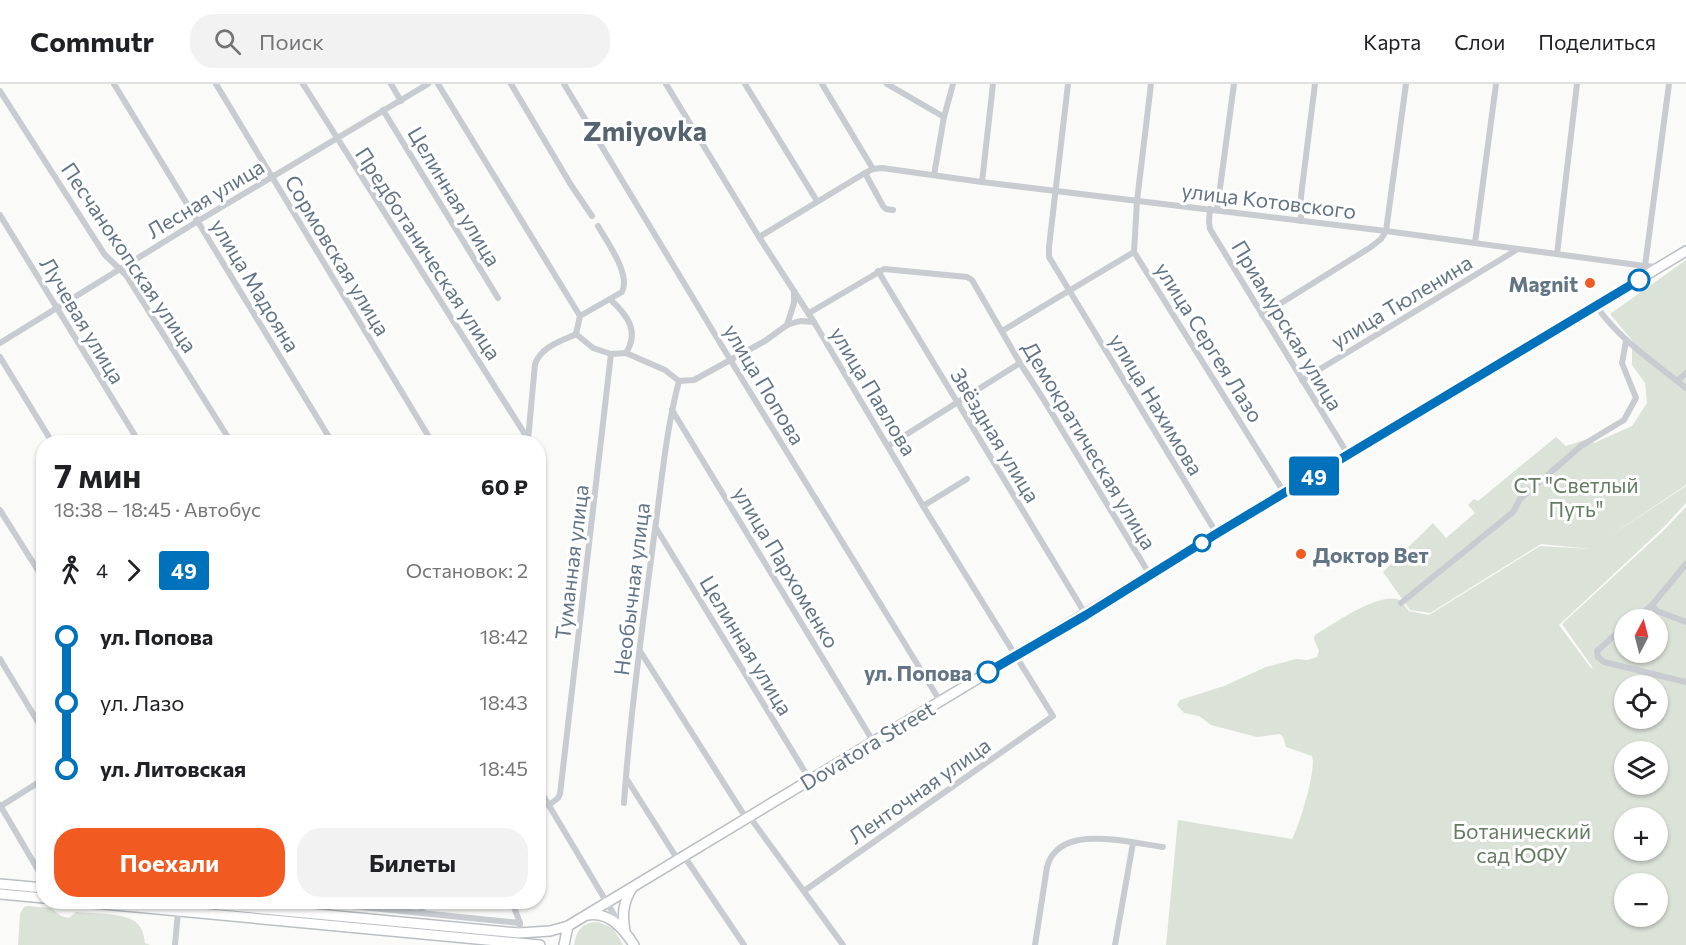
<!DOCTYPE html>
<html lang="ru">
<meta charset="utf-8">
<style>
body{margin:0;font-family:Commissioner,sans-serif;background:#f2f2f2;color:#202124;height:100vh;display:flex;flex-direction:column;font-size:22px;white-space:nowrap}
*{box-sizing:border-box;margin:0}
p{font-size:20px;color:#757577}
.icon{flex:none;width:33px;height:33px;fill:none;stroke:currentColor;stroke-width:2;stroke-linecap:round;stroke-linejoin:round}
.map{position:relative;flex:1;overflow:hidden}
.panel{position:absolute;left:36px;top:351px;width:510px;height:474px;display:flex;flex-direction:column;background:#fff;border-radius:24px;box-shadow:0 2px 4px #0004}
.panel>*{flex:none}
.badge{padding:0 12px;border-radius:4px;font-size:21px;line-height:39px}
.needle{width:39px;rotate:7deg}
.controls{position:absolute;left:1614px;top:525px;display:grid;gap:12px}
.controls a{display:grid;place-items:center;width:54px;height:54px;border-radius:50%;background:#fff;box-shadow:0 2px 4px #0004;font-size:30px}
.map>.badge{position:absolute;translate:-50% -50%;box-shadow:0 0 0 3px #fff}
.legs{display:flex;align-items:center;gap:9px;height:66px;padding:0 18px;font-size:20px}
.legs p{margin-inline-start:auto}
.head{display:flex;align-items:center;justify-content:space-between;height:102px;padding:0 18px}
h1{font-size:33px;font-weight:700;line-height:45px}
.action{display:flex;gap:12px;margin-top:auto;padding:12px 18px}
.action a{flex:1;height:69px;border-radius:24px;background:#f15a21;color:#fff;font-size:24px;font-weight:700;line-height:69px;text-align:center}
.action a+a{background:#f2f2f2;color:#202124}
ul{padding:0 18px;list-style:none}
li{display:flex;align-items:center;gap:21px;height:66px;font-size:22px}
li i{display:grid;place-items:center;width:9px;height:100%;margin:0 8px;background:currentColor}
li i::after{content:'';width:15px;height:15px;margin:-8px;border:4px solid;border-radius:50%;background:#fff}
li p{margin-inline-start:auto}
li:first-child i{background:linear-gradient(#0000 50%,currentColor 0)}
li:last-child i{background:linear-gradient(currentColor 50%,#0000 0)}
header{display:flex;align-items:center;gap:36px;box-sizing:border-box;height:84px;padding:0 30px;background:#fff;border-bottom:2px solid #e0e0e0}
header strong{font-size:28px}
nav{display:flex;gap:33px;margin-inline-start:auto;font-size:21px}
.search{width:420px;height:54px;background:#f2f2f2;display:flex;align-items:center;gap:15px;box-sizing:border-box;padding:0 21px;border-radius:24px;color:#757577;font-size:22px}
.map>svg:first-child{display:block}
.green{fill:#dbe2d8;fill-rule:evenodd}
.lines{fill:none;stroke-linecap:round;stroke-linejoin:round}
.primary-casing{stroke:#bbbfc3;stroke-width:12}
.minor{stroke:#c8ccd0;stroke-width:6}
.primary{stroke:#fff;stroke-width:9}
.line-1-casing{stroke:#fff;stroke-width:14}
.line-1{stroke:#0072bc;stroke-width:9}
.stop-1-dot{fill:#fff;stroke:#0072bc;stroke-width:3}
.poi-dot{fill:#f15a21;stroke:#fff;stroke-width:2}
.labels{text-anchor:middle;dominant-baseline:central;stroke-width:6;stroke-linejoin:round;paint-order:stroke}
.street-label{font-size:21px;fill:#637485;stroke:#fff}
.poi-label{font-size:21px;font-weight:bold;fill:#637485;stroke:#fff;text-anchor:end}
.park-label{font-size:21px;fill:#667c62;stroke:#fff}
.stop-label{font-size:21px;font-weight:bold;fill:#637485;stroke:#fff;text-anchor:end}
.district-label{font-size:27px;font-weight:bold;fill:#55636f;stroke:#fff}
</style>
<header>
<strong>Commutr</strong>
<div class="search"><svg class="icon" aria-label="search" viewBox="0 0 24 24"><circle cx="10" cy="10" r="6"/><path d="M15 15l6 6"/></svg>Поиск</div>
<nav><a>Карта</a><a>Слои</a><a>Поделиться</a></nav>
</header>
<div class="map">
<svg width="1686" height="861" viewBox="0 0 1686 861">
<rect width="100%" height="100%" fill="#fafaf8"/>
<g class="green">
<path d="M1686 176V401L1601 458 1686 402V419L1663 444 1559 541 1591 584H1593L1562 540 1664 446 1686 423V861H1166L1178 736 1292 755C1299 743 1317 684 1312 672L1286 663 1283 653 1280 650 1257 653 1211 641 1199 632 1184 629 1177 621 1180 616 1224 602 1266 583 1296 575 1308 576 1317 573 1319 567 1314 555 1315 551C1334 540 1374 511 1396 515 1402 516 1405 522 1409 527L1429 531 1540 462 1591 465 1541 460 1430 529 1410 526 1383 488 1433 439 1446 454 1475 429 1468 421 1474 415 1478 417 1556 353 1566 362 1590 354 1594 359 1632 342 1647 319 1645 299 1632 281V256L1610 230ZM1624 536H1658V568H1624ZM1624 602H1658V634H1624ZM1624 668H1658V700H1624ZM1624 734H1658V766H1624ZM1624 800H1658V832H1624Z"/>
<path d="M27 822 51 824 61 832 69 834 76 828C93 830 127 828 138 840 143 846 144 852 145 859L150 861H18L20 830 24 823Z"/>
<path d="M598 838 613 844 623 861H574C576 846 583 838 598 838Z"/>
</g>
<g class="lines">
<defs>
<g id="primary">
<polyline points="0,800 44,804"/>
<polyline points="0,810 44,814"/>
<polyline points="82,818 540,861"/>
<polyline points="189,818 519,849 550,847 568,842 1686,167"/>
<path d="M587 831C609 827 623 844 634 861"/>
<path d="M625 847C622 830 623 819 632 804"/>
<polyline points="564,861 568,842"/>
</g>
</defs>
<use href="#primary" class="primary-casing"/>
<g class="minor">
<polyline points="114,0 332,358"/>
<polyline points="216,0 432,358"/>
<polyline points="303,0 528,355"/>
<polyline points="391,0 401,17"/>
<polyline points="438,0 580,232"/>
<polyline points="511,0 571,101 592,132"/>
<polyline points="564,0 731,277 940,617"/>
<polyline points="666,0 759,153 814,238 923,422 1053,632 804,807"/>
<polyline points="745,0 817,117"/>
<polyline points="822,0 873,85"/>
<polyline points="887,0 944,33"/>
<polyline points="1068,0 1049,163 1049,173 1217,450"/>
<polyline points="1151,0 1137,117 1134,168 1285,410"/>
<polyline points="0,7 105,171 126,191 231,358"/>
<polyline points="383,26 498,214"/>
<polyline points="865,89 883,122 886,125 893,126"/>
<polyline points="934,91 944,33 953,0"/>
<polyline points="982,98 993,0"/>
<polyline points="1210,125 1209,137 1210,145 1349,372"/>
<polyline points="1217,126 1234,0"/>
<polyline points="0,131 139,358"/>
<polyline points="1301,137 1301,112 1315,0"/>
<polyline points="759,153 865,89 873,85 882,84 982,98 1386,147 1645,182 1658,183"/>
<polyline points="1475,159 1496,0"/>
<polyline points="1557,170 1577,0"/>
<polyline points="878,187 1086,531"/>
<polyline points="1640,195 1645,182 1669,0"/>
<path d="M610 215C627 231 640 247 626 269"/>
<path d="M1597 223C1621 257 1654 278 1686 304"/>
<polyline points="809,229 884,185 967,193 972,196 1020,279 1042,313 1150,491"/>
<polyline points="1262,231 1371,163 1381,155 1386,147 1406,0"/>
<polyline points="787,241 800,237 814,238"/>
<polyline points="1002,247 1134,168"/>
<path d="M576 250 580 232 622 208C631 190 607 158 598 142"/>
<polyline points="0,259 198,137 428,0"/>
<polyline points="0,273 52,358"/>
<polyline points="1302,296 1518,165"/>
<polyline points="679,297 694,296 765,257 787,241 794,219 794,207"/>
<polyline points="1677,297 1686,289"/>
<polyline points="672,326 873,657"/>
<path d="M528 356 535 280C542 262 560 258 576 250L593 264 611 270 626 269 665 286 679 297"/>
<polyline points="888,362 1020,279"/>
<polyline points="923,422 967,395"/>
<polyline points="0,426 44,496"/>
<polyline points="656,444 810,696"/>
<polyline points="1401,519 1513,428 1520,415 1581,362 1624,336 1636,314 1622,279 1626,257"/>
<polyline points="1652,521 1657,527 1686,538"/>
<polyline points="1634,536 1652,521 1686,480"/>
<polyline points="1624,543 1597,567 1598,573 1604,578 1686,598"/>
<polyline points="640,567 746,734"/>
<polyline points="0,575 44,648"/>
<polyline points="626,694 678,776"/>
<polyline points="538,703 619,839"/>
<path d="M624 719C630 632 642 546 653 460 661 405 665 350 679 297"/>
<polyline points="0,721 41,791 41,804"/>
<polyline points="549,721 558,714 560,710 611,270"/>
<polyline points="1,722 44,695"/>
<polyline points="749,732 843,861"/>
<polyline points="684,772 744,861"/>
<polyline points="312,818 520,839"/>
<polyline points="418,818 423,829"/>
<polyline points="512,818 520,839 519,849"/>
<polyline points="175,861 178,827"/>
<path d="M1035 861 1047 783C1059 738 1130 759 1163 763"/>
<polyline points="1115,861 1133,759"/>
</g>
<use href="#primary" class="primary"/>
</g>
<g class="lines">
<defs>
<polyline id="line-1" points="988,588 1086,531 1216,450 1639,196"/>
</defs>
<use href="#line-1" class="line-1-casing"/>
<use href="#line-1" class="line-1"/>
</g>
<g class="stop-1-dot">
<circle cx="1639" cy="196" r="10"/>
<circle cx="1202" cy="459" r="8"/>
<circle cx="988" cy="588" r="10"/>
</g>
<g class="poi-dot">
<circle cx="1590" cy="199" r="6"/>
<circle cx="1301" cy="470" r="6"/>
</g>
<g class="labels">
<g class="street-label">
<text transform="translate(455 112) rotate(59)">Целинная улица</text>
<text transform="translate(205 114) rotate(-31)">Лесная улица</text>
<text transform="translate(1269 116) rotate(7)">улица Котовского</text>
<text transform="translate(429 169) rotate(57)">Предботаническая улица</text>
<text transform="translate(338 171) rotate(59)">Сормовская улица</text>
<text transform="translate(130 173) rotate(56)">Песчанокопская улица</text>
<text transform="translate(256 201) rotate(59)">улица Мадояна</text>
<text transform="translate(1401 217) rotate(-31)">улица Тюленина</text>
<text transform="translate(83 236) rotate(59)">Лучевая улица</text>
<text transform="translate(1288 241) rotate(59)">Приамурская улица</text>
<text transform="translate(1210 258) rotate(58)">улица Сергея Лазо</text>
<text transform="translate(765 300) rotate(59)">улица Попова</text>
<text transform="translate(874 307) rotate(59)">улица Павлова</text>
<text transform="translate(1157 320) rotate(59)">улица Нахимова</text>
<text transform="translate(996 351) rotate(59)">Звёздная улица</text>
<text transform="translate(1090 361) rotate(59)">Демократическая улица</text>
<text transform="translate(571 478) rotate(-83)">Туманная улица</text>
<text transform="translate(787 483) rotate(59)">улица Пархоменко</text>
<text transform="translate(631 505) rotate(-83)">Необычная улица</text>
<text transform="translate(747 561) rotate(59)">Целинная улица</text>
<text transform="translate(867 661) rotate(-31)">Dovatora Street</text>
<text transform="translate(919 706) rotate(-35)">Ленточная улица</text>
</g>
<g class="poi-label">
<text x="1578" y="199">Magnit</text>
<text x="1313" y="470" text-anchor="start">Доктор Вет</text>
</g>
<g class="park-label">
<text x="1576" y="400">СТ "Светлый<tspan x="1576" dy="24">Путь"</tspan></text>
<text x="1522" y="746">Ботанический<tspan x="1522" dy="24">сад ЮФУ</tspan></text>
</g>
<g class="stop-label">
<text x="972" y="588">ул. Попова</text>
</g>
<g class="district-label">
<text x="645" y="46">Zmiyovka</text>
</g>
</g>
</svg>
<div class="controls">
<a><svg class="needle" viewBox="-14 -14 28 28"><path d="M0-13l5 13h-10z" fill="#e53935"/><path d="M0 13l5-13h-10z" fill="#757577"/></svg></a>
<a><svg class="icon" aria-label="locate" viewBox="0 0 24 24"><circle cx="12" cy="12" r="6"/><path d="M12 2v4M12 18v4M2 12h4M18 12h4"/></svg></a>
<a><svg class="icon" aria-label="layers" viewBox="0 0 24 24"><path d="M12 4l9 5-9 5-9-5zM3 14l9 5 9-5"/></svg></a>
<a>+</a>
<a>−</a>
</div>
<b class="badge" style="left:1314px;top:392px;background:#0072bc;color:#fff">49</b>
<section class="panel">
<div class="head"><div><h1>7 мин</h1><p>18:38 – 18:45 · Автобус</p></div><b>60 ₽</b></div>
<div class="legs"><svg class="icon" aria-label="walk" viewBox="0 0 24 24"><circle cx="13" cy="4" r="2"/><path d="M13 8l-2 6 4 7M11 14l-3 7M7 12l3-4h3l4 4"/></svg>4<svg class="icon" aria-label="forward" viewBox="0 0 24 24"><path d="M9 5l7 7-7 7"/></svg><b class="badge" style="background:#0072bc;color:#fff">49</b><p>Остановок: 2</p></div>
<ul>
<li><i style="color:#0072bc"></i><b>ул. Попова</b><p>18:42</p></li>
<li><i style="color:#0072bc"></i><span>ул. Лазо</span><p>18:43</p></li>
<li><i style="color:#0072bc"></i><b>ул. Литовская</b><p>18:45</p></li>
</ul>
<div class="action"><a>Поехали</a><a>Билеты</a></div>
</section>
</div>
